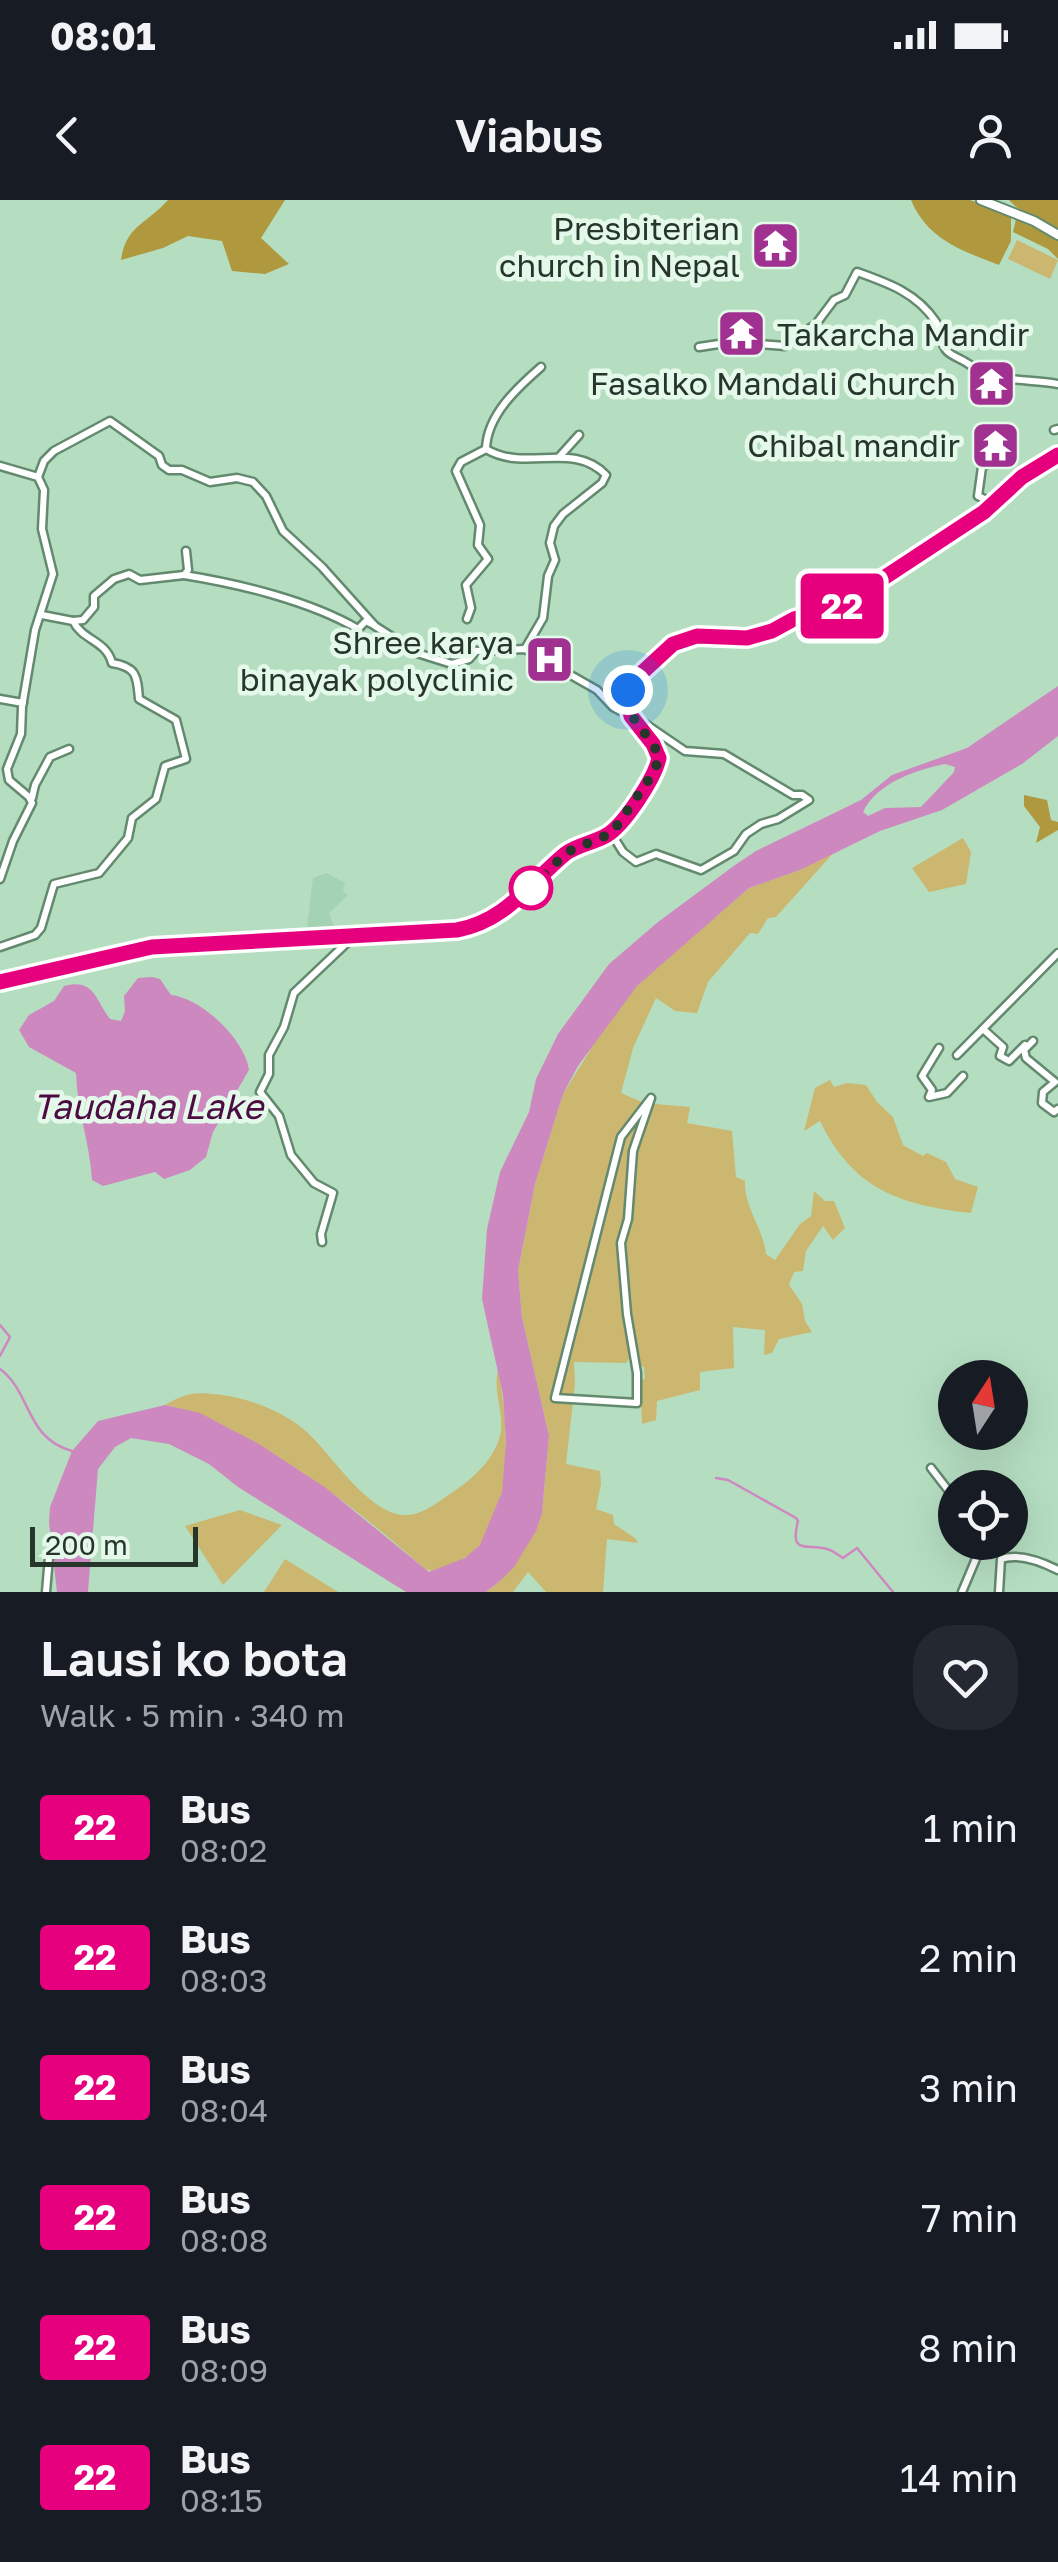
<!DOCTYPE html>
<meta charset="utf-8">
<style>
body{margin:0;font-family:"Golos Text",sans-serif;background:#242831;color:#f1f3f6;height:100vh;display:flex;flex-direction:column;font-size:38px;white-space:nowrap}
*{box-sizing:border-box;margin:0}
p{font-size:32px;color:#9ea1a6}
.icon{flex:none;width:55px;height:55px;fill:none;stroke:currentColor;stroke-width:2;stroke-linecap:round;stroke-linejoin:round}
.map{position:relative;height:1392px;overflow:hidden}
.sheet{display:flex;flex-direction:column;background:#171b24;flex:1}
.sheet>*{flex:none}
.badge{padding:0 20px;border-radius:8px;font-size:35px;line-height:65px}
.needle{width:65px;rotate:12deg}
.tools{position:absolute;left:938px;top:1160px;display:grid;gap:20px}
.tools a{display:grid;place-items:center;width:90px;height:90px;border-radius:50%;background:#171b24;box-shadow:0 10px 40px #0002;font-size:50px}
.scale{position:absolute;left:30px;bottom:25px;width:168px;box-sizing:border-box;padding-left:10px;border:5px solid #26362b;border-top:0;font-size:28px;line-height:35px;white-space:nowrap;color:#26362b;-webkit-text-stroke:8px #e5f9ea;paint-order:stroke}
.you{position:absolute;width:50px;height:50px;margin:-25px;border:8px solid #fff;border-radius:50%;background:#1a73e8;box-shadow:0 0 0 15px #1a73e833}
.map>.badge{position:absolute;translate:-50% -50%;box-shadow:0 0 0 5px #fff}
.round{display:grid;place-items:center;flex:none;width:105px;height:105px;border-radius:40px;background:#242831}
.overview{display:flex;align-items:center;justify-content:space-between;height:170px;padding:0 40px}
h1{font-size:48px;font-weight:600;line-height:75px}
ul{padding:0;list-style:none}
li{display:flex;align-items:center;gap:30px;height:130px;padding:0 40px}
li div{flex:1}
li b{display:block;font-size:38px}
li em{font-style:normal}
li .badge{min-width:110px;font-weight:700;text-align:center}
.status{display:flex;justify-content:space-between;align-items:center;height:70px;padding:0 50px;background:#171b24;direction:ltr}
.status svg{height:28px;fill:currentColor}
header{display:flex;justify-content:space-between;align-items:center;height:130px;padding:0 40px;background:#171b24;font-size:45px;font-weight:600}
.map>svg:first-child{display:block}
.built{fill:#a3d3b2}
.green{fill:#cbb770}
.forest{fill:#b0983e}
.water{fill:#ce88c0;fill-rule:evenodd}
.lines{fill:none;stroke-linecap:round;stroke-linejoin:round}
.stream{stroke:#ce88c0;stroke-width:2.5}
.minor-casing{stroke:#63896f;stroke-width:11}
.major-casing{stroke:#63896f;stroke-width:12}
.minor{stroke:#fff;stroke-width:6}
.major{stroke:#fff;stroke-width:8}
.line-casing{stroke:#fff;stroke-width:22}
.line{stroke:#e6007e;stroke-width:15}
.walk{stroke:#26362b;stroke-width:10;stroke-dasharray:0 18}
.stop-dot{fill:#fff;stroke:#e6007e;stroke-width:5}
.labels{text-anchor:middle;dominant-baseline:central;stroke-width:9;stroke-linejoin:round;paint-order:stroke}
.poi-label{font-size:32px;fill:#26362b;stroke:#e5f9ea;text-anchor:end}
.water-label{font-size:35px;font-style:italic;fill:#4c0c43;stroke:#e5f9ea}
</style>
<div class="status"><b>08:01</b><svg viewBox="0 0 49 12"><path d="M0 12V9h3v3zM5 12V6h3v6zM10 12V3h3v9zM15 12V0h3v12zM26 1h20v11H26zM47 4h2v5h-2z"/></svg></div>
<header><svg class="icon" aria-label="back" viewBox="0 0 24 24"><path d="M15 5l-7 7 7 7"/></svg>Viabus<svg class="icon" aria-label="person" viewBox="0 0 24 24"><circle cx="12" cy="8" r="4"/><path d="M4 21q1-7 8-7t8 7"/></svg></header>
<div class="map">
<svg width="1058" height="1392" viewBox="0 0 1058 1392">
<rect width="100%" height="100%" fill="#b5dec1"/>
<polygon class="built" points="327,673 345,683 343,691 348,695 329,713 337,734 306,736 313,678"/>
<g class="green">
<polygon points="1017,40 1058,60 1050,79 1008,59"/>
<polygon points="963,638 971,652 966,684 929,692 912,668"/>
<path d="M836 650 776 717 768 718 758 734 750 733 708 782 697 813 675 811 656 798 633 848 621 893 644 903 690 907 687 923 732 931 736 977 745 981C744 1008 763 1027 766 1054L775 1060 800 1024 811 1016 814 991 825 1001H834L845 1028 833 1040 823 1026 806 1051 803 1071 794 1072 789 1085 802 1104 805 1121 812 1132 779 1139 772 1153 764 1155 765 1130 733 1127 734 1168 700 1172V1190L657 1201 656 1220 642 1224 640 1180 645 1179 644 1167 639 1165 640 1156 631 1155 626 1163 574 1162 575 1184 566 1264 600 1271 601 1284 596 1309 613 1315 614 1324 635 1338 638 1343 607 1339 603 1392H546L528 1372 513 1392H486L500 1381 542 1313 549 1236 522 1117 518 1071 535 984 563 894 612 815 637 785 749 688 800 670Z"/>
<path d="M830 880 834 887 847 883 866 885 877 902 893 917 903 945 923 956 927 953 946 962 955 979 978 987 971 1013C899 1005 853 989 820 921L804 931 815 888Z"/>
<path d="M498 1170C508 1219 514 1302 481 1344 470 1358 450 1365 435 1372L425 1369C363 1314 297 1262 222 1227 203 1218 186 1208 165 1205 189 1192 195 1192 222 1195 253 1199 289 1214 311 1236 334 1259 368 1311 402 1315 422 1317 440 1300 456 1290 476 1276 498 1255 501 1230 503 1210 493 1190 498 1170Z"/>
<polygon points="240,1310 282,1325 223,1385 185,1326"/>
<polygon points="285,1359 338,1392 264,1392"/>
</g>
<g class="forest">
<path d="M168 0H285L261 38 289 64 265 74 232 71 222 41 188 36 163 48 121 60C126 25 147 24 168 0Z"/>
<path d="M911 0H970L1011 14V41L999 65C962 51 927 39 911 0Z"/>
<polygon points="1009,0 1058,0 1058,30 1016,7"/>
<polygon points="1016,19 1058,39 1058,59 1048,49 1013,32"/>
<polygon points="1024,595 1047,600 1051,620 1058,622 1058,630 1036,643 1040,627 1024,606"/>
</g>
<g class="water">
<path d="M1058 486V536L1022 564 942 610 880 631 800 670 749 688 637 786 578 866 563 894 535 984 518 1071 522 1117 549 1236 542 1313 536 1331 514 1367 500 1381 486 1392H406L238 1287 209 1264 169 1244 131 1238 115 1247 98 1269 88 1392H57L49 1322 50 1307 72 1251 98 1221 165 1205 200 1213 259 1244 326 1288 429 1372 465 1358 480 1345 502 1292 506 1242 503 1195 482 1099 487 1029 500 972 529 912 536 879 558 834 609 764 658 722 735 665 756 651 861 600 892 575 967 548ZM945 564 955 567 954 572 921 607 885 608 868 616 863 612C877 583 915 570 945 564Z"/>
<path d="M152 777 160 779 171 795C201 798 245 839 249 870L213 932 206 957 190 970 164 979 155 972 103 986 92 980C90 944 77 910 76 873L29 847 19 830 29 815 54 801 64 786C94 778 95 799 110 819L121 821 125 811 124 796 138 778Z"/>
</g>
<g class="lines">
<g class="stream">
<polyline points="0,1125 10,1137 0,1156"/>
<path d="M0 1169C32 1193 25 1238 72 1251"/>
<path d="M716 1278 728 1280 796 1318 798 1321C789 1356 807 1343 827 1349 830 1349 840 1356 843 1358L857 1348 893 1392"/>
</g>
<defs>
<g id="minor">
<path d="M699 147 732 142 785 146 816 124 834 100 845 95 857 72C888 83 917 93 936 122 942 131 939 143 947 151 952 156 961 159 967 163 997 184 1025 178 1058 184"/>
<polyline points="1054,230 1058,229"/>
<polyline points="560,256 579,235"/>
<polyline points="0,266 38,277 44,290 42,329 53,374 35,430 22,507 21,534 7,569 9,580 29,597 32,603 13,641 0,679"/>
<polyline points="38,277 44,261 54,251 110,221 159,256 162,265 169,270 182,270 210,282 237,278 253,282 266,296 283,331 322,367 375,426 417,453 452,464 469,459 476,451 525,449 597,490 613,507 631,516"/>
<polyline points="993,303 978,296 982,267 994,260 997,249"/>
<path d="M184 375C240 384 310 401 358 429L366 421 374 425"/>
<polyline points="467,419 471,408 466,385 488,359 478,345 480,325 456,271 461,262 486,249"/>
<polyline points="73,421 83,420 94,407 94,396 114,379 129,374 140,380 184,375 188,370 186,351"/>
<path d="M525 449 543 418 548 376 555 360 550 343 554 326 563 314 602 283 606 275C572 240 526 273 486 249 487 215 517 188 541 167"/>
<polyline points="0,499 23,503"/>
<polyline points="32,598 35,585 50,557 69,549"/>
<polyline points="611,633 623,652 636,662 656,654 701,670 734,651 746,634 761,624 778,619 809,600 802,595 793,595 724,554 685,551 641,521 636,523"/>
<path d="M0 747 35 735 41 728 54 684 99 673 128 638 132 618 156 599 165 566 186 559 176 520 139 499C137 476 137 467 112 463 106 440 83 441 73 421L42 415"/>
<polyline points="983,829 1003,847 1000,856 1009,861 1025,845"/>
<polyline points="1033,841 1024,850 1026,858 1055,882 1043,892 1042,903 1054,912 1058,909"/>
<polyline points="939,848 922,876 932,890 929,897 947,893 963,876"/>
<polyline points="957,855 1058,753"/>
<polygon points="651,898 633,951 628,1019 621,1043 627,1114 637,1173 637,1203 555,1198 621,937"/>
<polyline points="322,1042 321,1034 333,993 314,983 291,955 279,916 260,892 269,874 269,855 284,827 294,793 353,737"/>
<polyline points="931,1268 955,1299"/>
<polyline points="46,1392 49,1357 52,1355"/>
<polyline points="962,1392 983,1342"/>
<path d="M999 1392 1001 1359C1018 1353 1042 1362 1058 1370"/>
</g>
<g id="major">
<polyline points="981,0 1034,21 1058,35"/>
<polyline points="0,782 152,747 457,730 481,725 496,717 567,652 612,633 622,620 655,573 659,558 653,544 631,517 627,503 628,490 634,480 673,444 697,436 747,438 772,431 794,419 841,406 984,312 1023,277 1058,255"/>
</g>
</defs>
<use href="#minor" class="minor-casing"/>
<use href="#major" class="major-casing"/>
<use href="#minor" class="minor"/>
<use href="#major" class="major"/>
</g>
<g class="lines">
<defs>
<path id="line" d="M0 782 152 747 457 730C506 721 529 684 565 654 576 645 594 643 607 635 624 625 655 578 659 558L653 544 631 516 627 498 634 480 673 444 697 436 747 438 772 431 794 419 841 406 984 312 1022 277 1058 255"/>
</defs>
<use href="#line" class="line-casing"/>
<use href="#line" class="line"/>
<path class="walk" d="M531 688 525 694 567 652 612 633 654 572 659 558 657 552C646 529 624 518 628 490"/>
</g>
<defs>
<symbol id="temple-square" viewBox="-11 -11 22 22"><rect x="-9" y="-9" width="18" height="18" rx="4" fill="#a03190" stroke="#e5f9ea"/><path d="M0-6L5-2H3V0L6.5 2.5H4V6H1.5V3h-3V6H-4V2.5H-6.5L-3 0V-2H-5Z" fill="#fff"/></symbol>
<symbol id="hospital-square" viewBox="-11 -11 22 22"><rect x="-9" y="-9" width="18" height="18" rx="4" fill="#a03190" stroke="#e5f9ea"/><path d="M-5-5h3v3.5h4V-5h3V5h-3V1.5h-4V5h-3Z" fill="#fff"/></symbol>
</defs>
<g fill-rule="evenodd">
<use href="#temple-square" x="748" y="18" width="55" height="55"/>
<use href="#temple-square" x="714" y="106" width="55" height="55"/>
<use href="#temple-square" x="964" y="156" width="55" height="55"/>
<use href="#temple-square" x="968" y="218" width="55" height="55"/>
<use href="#hospital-square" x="522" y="432" width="55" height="55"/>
</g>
<circle class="stop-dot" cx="531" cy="688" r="20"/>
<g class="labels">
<g class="poi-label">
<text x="740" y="28">Presbiterian<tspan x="740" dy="37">church in Nepal</tspan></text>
<text x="777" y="134" text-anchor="start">Takarcha Mandir</text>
<text x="956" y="183">Fasalko Mandali Church</text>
<text x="960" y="245">Chibal mandir</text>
<text x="514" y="442">Shree karya<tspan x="514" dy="37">binayak polyclinic</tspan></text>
</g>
<g class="water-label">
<text x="148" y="906">Taudaha Lake</text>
</g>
</g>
</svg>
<div class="tools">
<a><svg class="needle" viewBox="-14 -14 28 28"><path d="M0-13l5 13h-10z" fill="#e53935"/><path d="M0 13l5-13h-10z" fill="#9ea1a6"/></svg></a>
<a><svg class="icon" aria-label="locate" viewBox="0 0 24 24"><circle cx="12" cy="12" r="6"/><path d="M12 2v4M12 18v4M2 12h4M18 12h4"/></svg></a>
</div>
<div class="scale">200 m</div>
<div class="you" style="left:628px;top:490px"></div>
<b class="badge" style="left:842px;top:406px;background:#e6007e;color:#fff">22</b>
</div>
<section class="sheet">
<div class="overview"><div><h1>Lausi ko bota</h1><p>Walk · 5 min · 340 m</p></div><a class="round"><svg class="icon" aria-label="heart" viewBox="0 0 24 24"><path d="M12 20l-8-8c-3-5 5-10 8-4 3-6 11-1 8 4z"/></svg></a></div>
<ul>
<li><span class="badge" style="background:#e6007e;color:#fff">22</span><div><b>Bus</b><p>08:02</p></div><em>1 min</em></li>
<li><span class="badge" style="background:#e6007e;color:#fff">22</span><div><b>Bus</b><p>08:03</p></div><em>2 min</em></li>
<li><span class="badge" style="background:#e6007e;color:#fff">22</span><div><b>Bus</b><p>08:04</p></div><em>3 min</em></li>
<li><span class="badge" style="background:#e6007e;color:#fff">22</span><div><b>Bus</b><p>08:08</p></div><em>7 min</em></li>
<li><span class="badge" style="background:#e6007e;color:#fff">22</span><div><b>Bus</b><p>08:09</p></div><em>8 min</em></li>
<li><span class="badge" style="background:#e6007e;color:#fff">22</span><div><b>Bus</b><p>08:15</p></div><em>14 min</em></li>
</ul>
</section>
